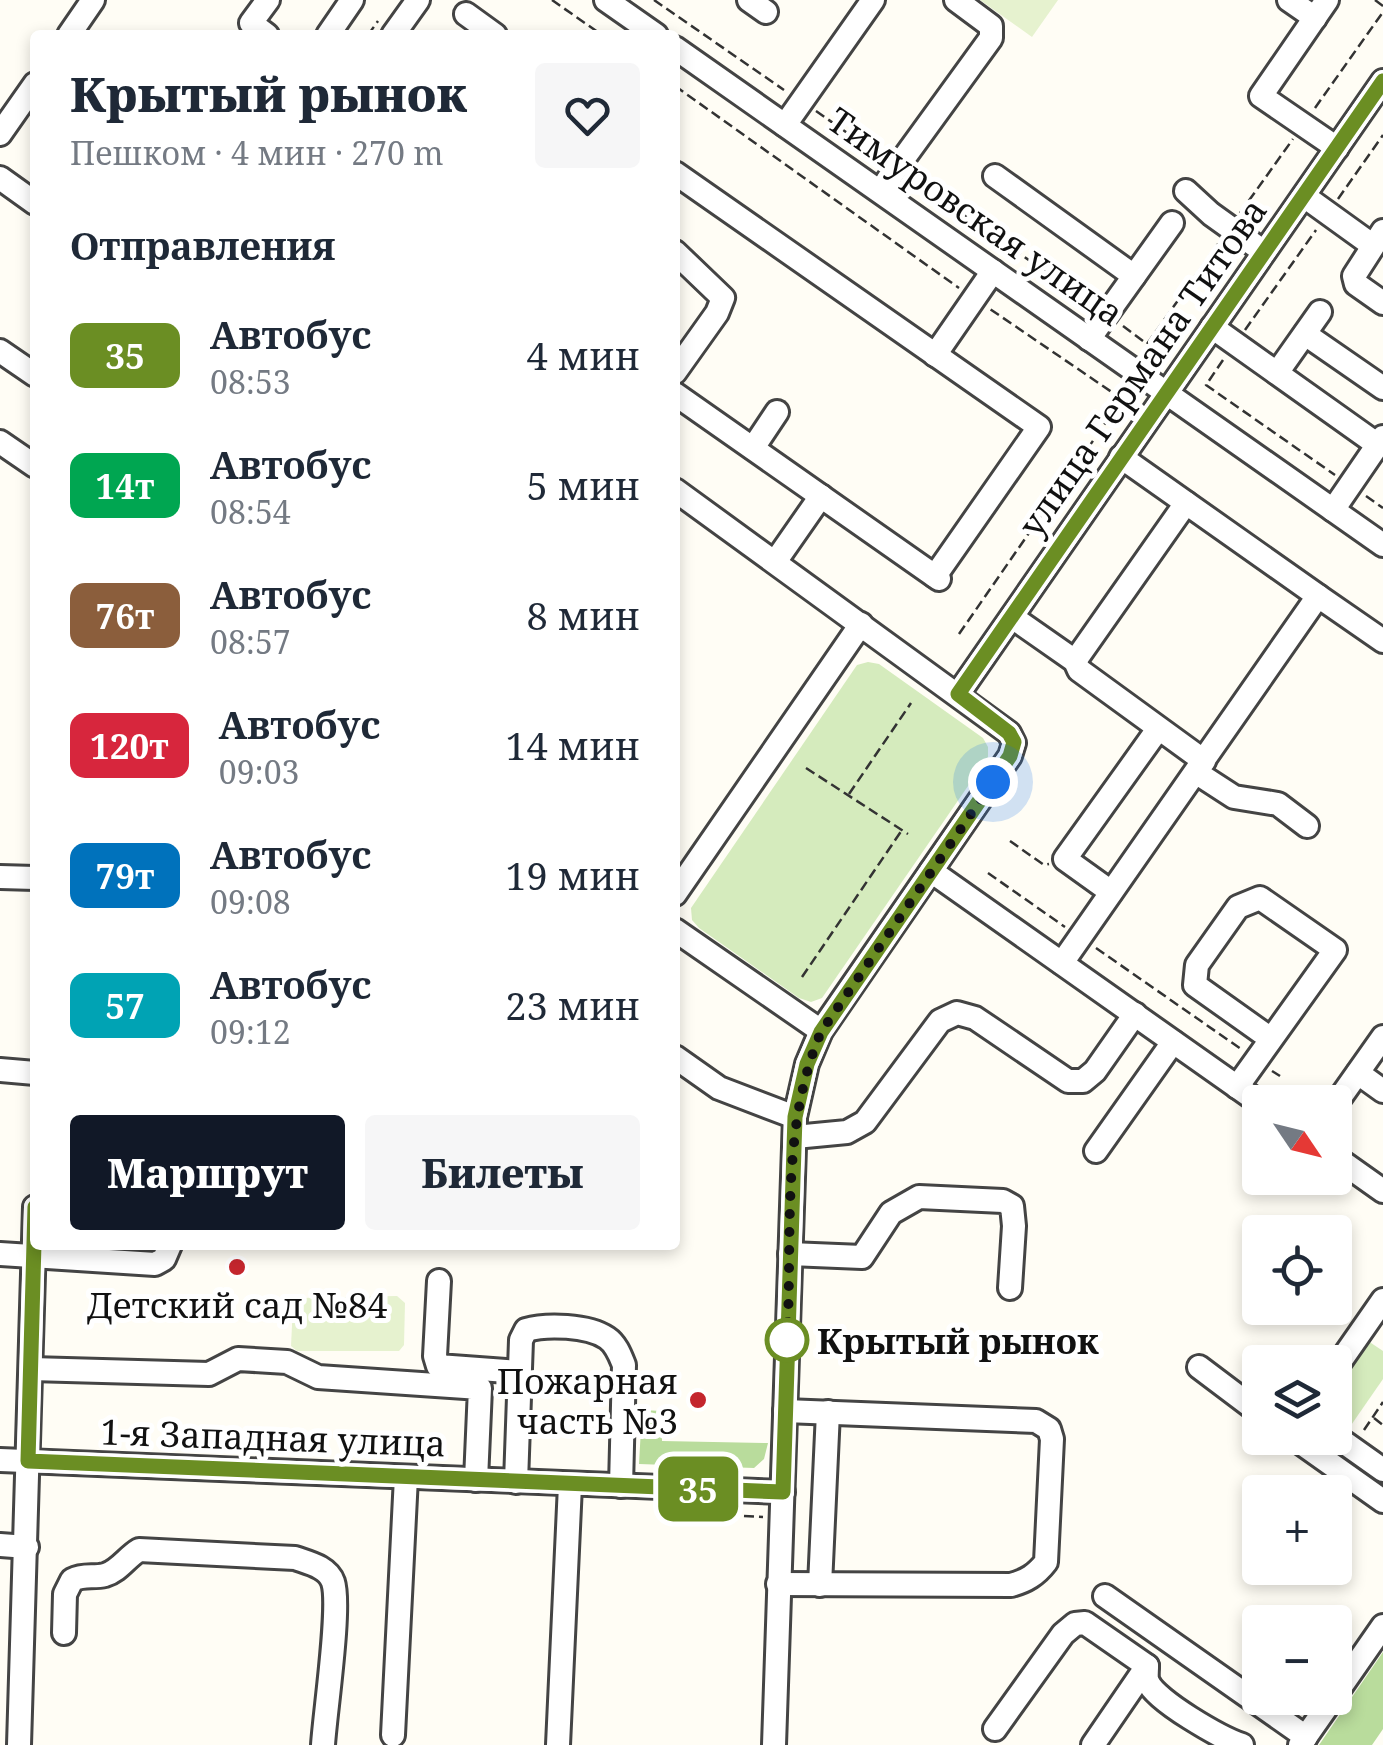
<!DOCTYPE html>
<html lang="ru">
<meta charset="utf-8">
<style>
body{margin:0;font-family:"Noto Serif",serif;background:#f6f6f7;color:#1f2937;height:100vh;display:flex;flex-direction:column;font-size:38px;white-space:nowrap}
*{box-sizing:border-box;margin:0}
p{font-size:32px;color:#747a83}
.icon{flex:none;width:55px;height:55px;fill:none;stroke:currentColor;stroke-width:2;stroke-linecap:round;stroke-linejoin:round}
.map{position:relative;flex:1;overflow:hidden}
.drawer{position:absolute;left:30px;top:30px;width:650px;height:1220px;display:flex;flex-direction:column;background:#fff;border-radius:10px;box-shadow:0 5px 15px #0003}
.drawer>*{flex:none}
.badge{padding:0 20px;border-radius:15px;font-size:35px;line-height:65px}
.needle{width:65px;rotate:125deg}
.controls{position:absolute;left:1242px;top:1085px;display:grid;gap:20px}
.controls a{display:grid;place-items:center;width:110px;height:110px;border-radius:10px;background:#fff;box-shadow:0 5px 15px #0003;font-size:50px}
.you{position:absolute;width:50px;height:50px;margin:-25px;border:8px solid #fff;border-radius:50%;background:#1a73e8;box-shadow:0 0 0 15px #1a73e833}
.map>.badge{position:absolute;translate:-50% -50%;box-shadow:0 0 0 5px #fff}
h2{padding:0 40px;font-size:38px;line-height:90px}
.round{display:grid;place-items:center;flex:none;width:105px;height:105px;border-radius:10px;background:#f6f6f7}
.summary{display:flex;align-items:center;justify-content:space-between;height:170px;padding:0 40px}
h1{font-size:48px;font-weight:800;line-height:75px}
.button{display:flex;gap:20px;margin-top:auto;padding:20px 40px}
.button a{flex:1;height:115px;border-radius:10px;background:#111827;color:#fff;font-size:40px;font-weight:800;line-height:115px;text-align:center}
.button a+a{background:#f6f6f7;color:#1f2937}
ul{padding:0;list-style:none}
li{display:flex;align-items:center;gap:30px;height:130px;padding:0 40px}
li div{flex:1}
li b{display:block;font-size:38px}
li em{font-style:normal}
li .badge{min-width:110px;font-weight:700;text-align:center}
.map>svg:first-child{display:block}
.green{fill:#d5ebbd}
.forest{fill:#b9dc9c}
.pitch{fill:#e6f2cf}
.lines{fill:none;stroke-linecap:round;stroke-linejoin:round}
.minor-casing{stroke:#444;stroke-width:28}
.path{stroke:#333;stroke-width:2.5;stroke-dasharray:10 5;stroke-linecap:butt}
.minor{stroke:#fff;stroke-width:22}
.line-casing{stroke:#fff;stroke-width:22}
.line{stroke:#6b8e23;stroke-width:15}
.walk{stroke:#111;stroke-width:10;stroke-dasharray:0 18}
.poi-dot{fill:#c4262e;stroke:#fff;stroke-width:4}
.stop-dot{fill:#fff;stroke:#6b8e23;stroke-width:5}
.labels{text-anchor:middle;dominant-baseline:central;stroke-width:10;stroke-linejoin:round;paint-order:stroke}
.street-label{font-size:35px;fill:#111;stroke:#fff}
.poi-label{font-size:35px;fill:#111;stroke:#fff}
.stop-label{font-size:35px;font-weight:bold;fill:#111;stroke:#fff;text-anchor:start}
</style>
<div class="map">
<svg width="1383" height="1745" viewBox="0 0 1383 1745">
<rect width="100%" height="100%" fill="#fffdf5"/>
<g class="green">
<polygon points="868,662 879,664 983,738 988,747 988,757 822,998 811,1002 799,998 699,928 692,920 691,908 857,665"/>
<polygon points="1365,1339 1383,1351 1383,1379 1347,1431 1335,1423 1335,1382"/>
</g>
<g class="forest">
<polygon points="642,1410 662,1411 662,1441 768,1443 764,1459 754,1468 639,1464"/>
<polygon points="1383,1652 1383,1729 1372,1745 1319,1745"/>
</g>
<g class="pitch">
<polygon points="980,0 1058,0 1032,37"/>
<polygon points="397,1296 405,1303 404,1345 399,1351 297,1351 291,1346 293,1305 300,1298"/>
</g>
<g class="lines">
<defs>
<g id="minor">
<polyline points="606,0 656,35"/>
<polyline points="749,0 766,12"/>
<polyline points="1289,0 1315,18"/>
<polyline points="1327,0 1261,96 1337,148"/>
<polyline points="466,14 495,35"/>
<polyline points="69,35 93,0"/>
<polyline points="267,35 251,23 268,0"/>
<polyline points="328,35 352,0"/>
<polyline points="393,35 418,0"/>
<polyline points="675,48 1383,545"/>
<polyline points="785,125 873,0"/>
<polyline points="0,134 35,84"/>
<polyline points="675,173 1039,427 935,576"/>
<polyline points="995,176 1134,276"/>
<polyline points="0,178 35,203"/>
<polyline points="880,191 991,38 991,26 956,0"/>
<polyline points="1186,191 1211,214 1264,252"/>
<polyline points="1304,196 1372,245"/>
<polyline points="1383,231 1354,276 1356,284 1383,303"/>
<polyline points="675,252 723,298 717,313 675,372"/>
<polyline points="1212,327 1378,445"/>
<polyline points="1305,334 1383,388"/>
<polyline points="1089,339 1172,223"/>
<polyline points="0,351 35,375"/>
<polyline points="935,355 993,271"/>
<polyline points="1277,373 1320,312"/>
<polyline points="675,394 939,579"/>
<polyline points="0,442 35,466"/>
<polyline points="753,448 777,412"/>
<polyline points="1121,457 1318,596"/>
<polyline points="675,490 1009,733 1014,743 1010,756 821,1031 807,1064 795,1117 774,1745"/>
<polyline points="1333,510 1383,437"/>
<polyline points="775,562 821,496"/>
<polyline points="1012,617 1075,661 1079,670 1204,761"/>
<polyline points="1075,661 1186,503"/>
<polyline points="958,694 1383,81"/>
<polyline points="1197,773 1234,797 1278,804 1307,826"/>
<polyline points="931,871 1260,1103"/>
<polyline points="0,877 35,878"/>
<polyline points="1111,892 1065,859 1158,729"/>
<polyline points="675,894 861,624"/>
<polyline points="675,930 821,1031"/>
<polyline points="1062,963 1318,596 1383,641"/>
<polyline points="675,1057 719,1088 795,1117"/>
<polyline points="0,1070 35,1073"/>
<polyline points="1358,1073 1383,1091"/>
<polyline points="1237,1087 1335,950 1260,898 1238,907 1197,965 1195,985 1271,1039"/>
<polyline points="1335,1105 1383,1037"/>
<polyline points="795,1137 847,1132 865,1122 940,1021 957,1013 975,1018 1068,1081 1083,1081 1095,1071 1135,1014"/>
<polyline points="1096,1151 1173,1042"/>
<polyline points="1335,1157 1383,1191"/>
<polyline points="0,1254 155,1264 164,1259 170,1245"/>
<polyline points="790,1254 862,1257 891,1213 919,1197 1003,1201 1012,1206 1014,1226 1010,1288"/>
<polyline points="439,1281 435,1356 438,1366 519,1372"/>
<polyline points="1199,1367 1260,1413"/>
<polyline points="31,1369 209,1374 238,1359 287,1362 318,1377 480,1388 476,1480"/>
<polyline points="1335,1369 1383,1300"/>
<polyline points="1335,1436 1383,1470"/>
<polyline points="1294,1438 1383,1501"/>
<polyline points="0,1460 783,1492"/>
<path d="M516 1482 521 1340 526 1330C546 1324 588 1325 607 1338 616 1344 620 1355 624 1365L621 1486"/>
<polyline points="0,1545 27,1547"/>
<path d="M778 1584 1011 1585C1026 1581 1036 1575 1046 1562L1052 1439 1049 1429 1036 1421 785 1411"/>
<polyline points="820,1585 828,1412"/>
<polyline points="1105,1596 1306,1737"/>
<path d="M64 1633 65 1594 72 1580C84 1574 93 1578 105 1575 119 1571 127 1557 139 1550L295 1558C309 1563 328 1567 333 1582 341 1606 325 1713 323 1745"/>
<polyline points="1335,1695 1383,1626"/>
<path d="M995 1729 1063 1634 1075 1624 1085 1623 1147 1666C1147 1671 1146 1678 1148 1682 1156 1701 1221 1738 1242 1745"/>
<polyline points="393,1735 406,1477"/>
<polyline points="19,1745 35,1207"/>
<polyline points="558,1745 570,1485"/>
<polyline points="1093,1745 1147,1666"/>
<polyline points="1300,1745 1333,1698"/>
</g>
</defs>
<use href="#minor" class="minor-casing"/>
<g class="path">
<polyline points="552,0 602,35"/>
<polyline points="654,0 784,90"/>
<polyline points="1375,0 1383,6"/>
<polyline points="368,35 378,21"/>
<polyline points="675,86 959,288"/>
<polyline points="1315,108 1383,12"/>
<polyline points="816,111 883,158"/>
<polyline points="914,180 1092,304"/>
<polyline points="1338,199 1383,135"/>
<polyline points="1240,213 1293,139"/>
<polyline points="1123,326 1147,344 1218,244"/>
<polyline points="1245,330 1316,230"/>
<polyline points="1223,360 1206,385 1335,475"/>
<polyline points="1366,496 1383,508"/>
<polyline points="959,634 1122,399 990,309"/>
<polyline points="806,768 908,834"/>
<polyline points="849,794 911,703"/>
<polyline points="1010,841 1044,865 1049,864"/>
<polyline points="988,873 1065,927"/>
<polyline points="1096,948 1241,1049"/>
<polyline points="802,977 902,830"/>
<polyline points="1272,1071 1280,1076"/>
<polyline points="1374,1418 1383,1425"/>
<polyline points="1364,1430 1383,1402"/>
<polyline points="744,1516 763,1517"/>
</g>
<use href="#minor" class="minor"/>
</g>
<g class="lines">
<defs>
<polyline id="line" points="35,1207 28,1461 783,1492 795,1117 807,1064 821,1032 1010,756 1014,742 1009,733 958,694 1383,81"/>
</defs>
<use href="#line" class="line-casing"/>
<use href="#line" class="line"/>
<path class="walk" d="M787 1340C793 1238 780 1128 821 1032L993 782"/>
</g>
<g class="poi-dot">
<circle cx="237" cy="1267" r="10"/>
<circle cx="698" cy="1400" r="10"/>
</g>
<circle class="stop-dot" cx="787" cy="1340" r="20"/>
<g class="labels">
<g class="street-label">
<text transform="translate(976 216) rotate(35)">Тимуровская улица</text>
<text transform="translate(1142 367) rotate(-55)">улица Германа Титова</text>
<text transform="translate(273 1437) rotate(2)">1-я Западная улица</text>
</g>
<g class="poi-label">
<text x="237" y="1304">Детский сад №84</text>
<text x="678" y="1380" text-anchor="end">Пожарная<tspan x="678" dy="40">часть №3</tspan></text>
</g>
<g class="stop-label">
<text x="817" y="1340">Крытый рынок</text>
</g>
</g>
</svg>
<div class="controls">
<a><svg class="needle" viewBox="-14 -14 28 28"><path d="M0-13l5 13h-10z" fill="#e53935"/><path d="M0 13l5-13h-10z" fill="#747a83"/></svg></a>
<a><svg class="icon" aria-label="locate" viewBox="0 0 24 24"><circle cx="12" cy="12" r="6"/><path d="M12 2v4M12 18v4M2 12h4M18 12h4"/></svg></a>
<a><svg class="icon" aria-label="layers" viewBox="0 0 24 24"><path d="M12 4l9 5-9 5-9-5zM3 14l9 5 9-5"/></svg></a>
<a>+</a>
<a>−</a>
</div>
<div class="you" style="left:993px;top:782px"></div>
<b class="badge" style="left:698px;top:1489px;background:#6b8e23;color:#fff">35</b>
<section class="drawer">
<div class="summary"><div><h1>Крытый рынок</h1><p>Пешком · 4 мин · 270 m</p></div><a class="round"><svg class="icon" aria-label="heart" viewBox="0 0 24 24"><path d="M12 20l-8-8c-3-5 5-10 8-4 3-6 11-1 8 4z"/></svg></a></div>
<h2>Отправления</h2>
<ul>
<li><span class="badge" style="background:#6b8e23;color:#fff">35</span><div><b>Автобус</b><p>08:53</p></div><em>4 мин</em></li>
<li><span class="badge" style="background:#00a651;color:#fff">14т</span><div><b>Автобус</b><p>08:54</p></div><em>5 мин</em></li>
<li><span class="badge" style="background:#8b5e3c;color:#fff">76т</span><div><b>Автобус</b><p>08:57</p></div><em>8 мин</em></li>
<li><span class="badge" style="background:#d7263d;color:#fff">120т</span><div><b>Автобус</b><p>09:03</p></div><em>14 мин</em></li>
<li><span class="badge" style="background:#0072bc;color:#fff">79т</span><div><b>Автобус</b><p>09:08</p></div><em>19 мин</em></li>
<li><span class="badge" style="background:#00a3b4;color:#fff">57</span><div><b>Автобус</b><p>09:12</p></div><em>23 мин</em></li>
</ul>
<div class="button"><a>Маршрут</a><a>Билеты</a></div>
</section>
</div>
